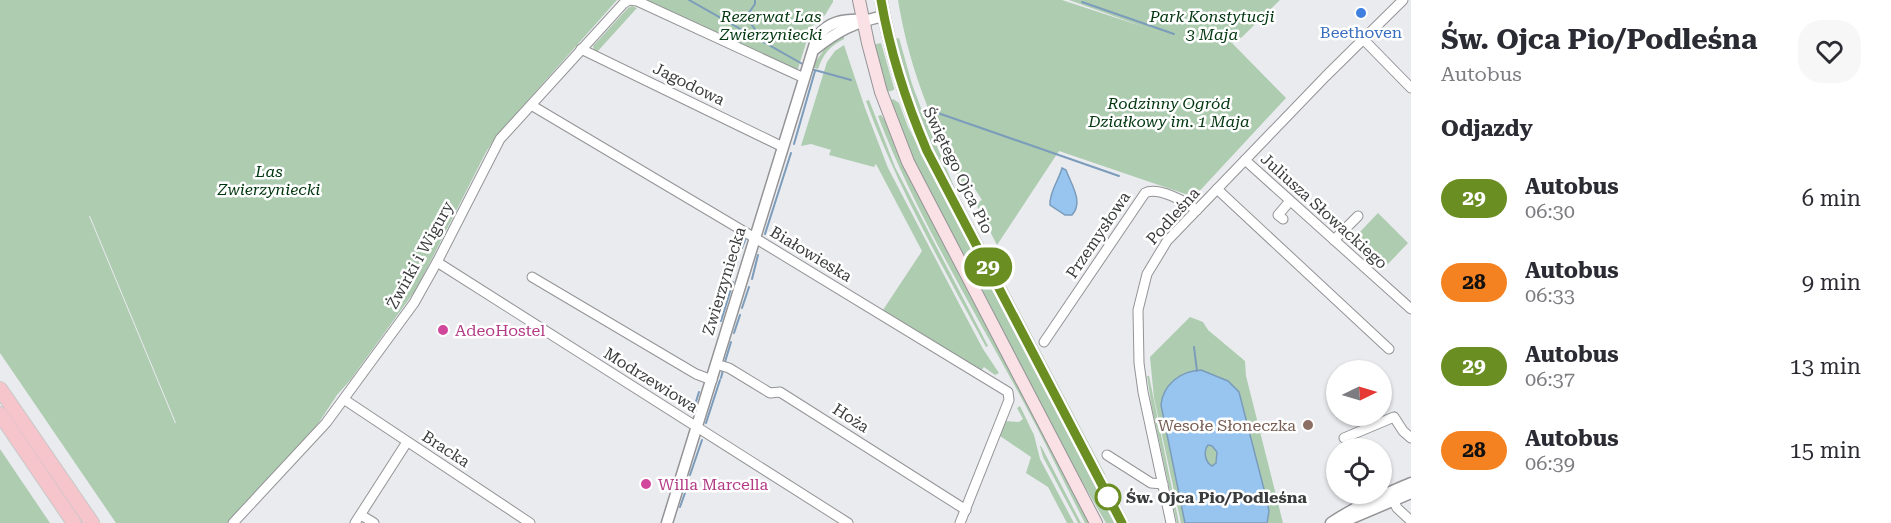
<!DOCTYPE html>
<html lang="pl">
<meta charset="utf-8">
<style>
body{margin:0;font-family:"Roboto Serif",serif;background:#f7f7f7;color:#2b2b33;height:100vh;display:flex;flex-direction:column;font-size:22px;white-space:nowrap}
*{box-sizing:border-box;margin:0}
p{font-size:20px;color:#7c7c81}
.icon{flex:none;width:33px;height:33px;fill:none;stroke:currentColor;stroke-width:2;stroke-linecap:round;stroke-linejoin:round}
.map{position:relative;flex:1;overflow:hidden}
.side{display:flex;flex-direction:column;background:#fff;width:480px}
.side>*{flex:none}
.badge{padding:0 12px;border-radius:20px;font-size:21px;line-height:39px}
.needle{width:39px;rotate:85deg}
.fabs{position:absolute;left:1326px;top:360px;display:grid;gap:12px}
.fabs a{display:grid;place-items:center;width:66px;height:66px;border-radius:50%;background:#fff;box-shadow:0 2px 4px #0004;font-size:30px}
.map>.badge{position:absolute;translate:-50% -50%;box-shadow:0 0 0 3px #fff}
h2{padding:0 30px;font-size:22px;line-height:54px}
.round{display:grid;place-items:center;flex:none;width:63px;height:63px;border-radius:24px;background:#f7f7f7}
.summary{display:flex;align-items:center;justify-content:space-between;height:102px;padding:0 30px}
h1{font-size:28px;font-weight:700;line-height:45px}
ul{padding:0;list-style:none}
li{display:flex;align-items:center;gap:18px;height:84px;padding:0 30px}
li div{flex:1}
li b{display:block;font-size:22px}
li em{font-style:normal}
li .badge{min-width:66px;font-weight:700;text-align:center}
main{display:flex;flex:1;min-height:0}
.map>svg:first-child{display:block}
.green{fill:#aeccb0;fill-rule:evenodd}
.water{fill:#97c5f0;stroke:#7b9cba;stroke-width:1.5;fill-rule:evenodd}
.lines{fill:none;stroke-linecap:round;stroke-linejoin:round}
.stream{stroke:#7b9cba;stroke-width:2}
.minor-casing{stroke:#949497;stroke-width:11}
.tertiary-casing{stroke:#949497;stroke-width:13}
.secondary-casing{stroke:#949497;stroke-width:14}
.primary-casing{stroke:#c8c8c8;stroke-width:16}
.minor{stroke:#fff;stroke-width:9}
.tertiary{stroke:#fff;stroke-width:10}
.secondary{stroke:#fae1e5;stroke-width:12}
.primary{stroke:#f6c4cb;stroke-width:14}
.line-casing{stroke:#fff;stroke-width:14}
.line{stroke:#6b8e23;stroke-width:9}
.shop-dot{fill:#3f7fe0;stroke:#fff;stroke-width:2}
.hotel-dot{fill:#d1479c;stroke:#fff;stroke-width:2}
.education-dot{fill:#8d6e63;stroke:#fff;stroke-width:2}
.stop-dot{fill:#fff;stroke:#6b8e23;stroke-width:3}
.labels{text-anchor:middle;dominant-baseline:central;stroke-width:5;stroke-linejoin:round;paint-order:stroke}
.park-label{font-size:16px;font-style:italic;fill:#00360e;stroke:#fff}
.shop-label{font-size:16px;fill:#366cbe;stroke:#fff}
.street-label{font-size:16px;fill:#3a3b3c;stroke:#fff}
.hotel-label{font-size:16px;fill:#b23c85;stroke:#fff;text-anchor:start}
.education-label{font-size:16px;fill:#785e54;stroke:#fff;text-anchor:end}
.stop-label{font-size:16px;font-weight:bold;fill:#3a3b3c;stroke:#fff;text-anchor:start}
</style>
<main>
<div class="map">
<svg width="1411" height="523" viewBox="0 0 1411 523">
<rect width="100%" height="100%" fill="#eaebef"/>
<g class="green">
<path d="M0 0H617L498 134 486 152 417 288 351 379 337 395 308 439 227 523H116L0 353ZM89 216H90L176 423H175Z"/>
<polygon points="639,0 833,0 833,2 825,15 811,27 797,72"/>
<path d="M898 0H1062L1144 27 1069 0H1280L1242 37 1232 43 1286 98 1194 197 1059 151 997 245 976 204 982 200 970 181 963 189C954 161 940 135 928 108 914 73 904 37 898 0Z"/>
<polygon points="632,6 637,8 597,52 594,50 593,46 628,8"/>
<path d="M844 34V39C830 46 823 54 818 69L812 67 830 41Z"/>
<polygon points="899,38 912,84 924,116 956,191 1106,476 1097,467 931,148 917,113 894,39"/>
<polygon points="881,43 894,88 894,90 887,92 872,45"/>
<polygon points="844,45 865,108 888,168 965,315 983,349 999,373 995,375 984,367 981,371 883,310 922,251 876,164 874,167 829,155 831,150 811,144 801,146 827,62 835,51"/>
<polygon points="893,99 899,103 908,127 1117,523 1106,523 1058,440 907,149 890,101"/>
<path d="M869 100 895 167 988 346 986 347C943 267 897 187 866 101Z"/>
<path d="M881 115 886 122 902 160 932 221 1091 523H1085C1064 483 1045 441 1023 401 973 308 916 215 878 116Z"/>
<polygon points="1378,213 1408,243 1388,264 1358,234"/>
<polygon points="1190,317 1203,322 1208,330 1245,361 1246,376 1283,523 1181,523 1154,398 1150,357"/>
<polygon points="1147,376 1149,376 1179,523 1177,523 1152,408"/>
<polygon points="1020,406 1034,435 1040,459 1074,523 1067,523 1048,487 1026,473 1031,457 1000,436 1005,421 1019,422 1023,419 1017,408"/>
<polygon points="1040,446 1041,446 1081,523 1078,523 1043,457"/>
<polygon points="0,449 50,523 0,523"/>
</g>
<g class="water">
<path d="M1062 168 1066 170C1071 184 1084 202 1072 215H1065L1050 205C1049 192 1059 180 1062 168Z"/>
<path d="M1201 370 1228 381 1239 392 1266 497 1269 511 1267 523H1185L1161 405C1163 384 1181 371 1201 370ZM1208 445 1212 446 1217 452 1216 463 1212 466C1205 462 1203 451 1208 445Z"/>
</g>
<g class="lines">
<g class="stream">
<polyline points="689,0 806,66"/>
<polyline points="1082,2 1174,34"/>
<polyline points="755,38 757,32 746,17 755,4 755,0"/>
<polyline points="811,69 851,80"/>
<polyline points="935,112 1119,176"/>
<polyline points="794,144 815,71"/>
<polyline points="765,234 791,153"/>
<polyline points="742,248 746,238"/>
<polyline points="736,266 738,259"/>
<polyline points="752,279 758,255"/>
<polyline points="742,308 749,287"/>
<polyline points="721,321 733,282"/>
<polyline points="734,333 740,315"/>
<polyline points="1194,347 1197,371"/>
<polyline points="725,362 731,342"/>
<polyline points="721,378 723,370"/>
<polyline points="692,414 699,392"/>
<polyline points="706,423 720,380"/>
<polyline points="690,475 702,440"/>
<polyline points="687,487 689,480"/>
<polyline points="680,507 685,493"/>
</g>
<defs>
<g id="minor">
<polyline points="1363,39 1411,88"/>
<polyline points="581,49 783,147"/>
<polyline points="531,105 755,238 1008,392 1009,400 960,523"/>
<polyline points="1245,160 1411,309"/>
<polyline points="1217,189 1389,349"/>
<polyline points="1283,219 1278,215 1290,201"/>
<polyline points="1334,240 1358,216"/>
<polyline points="437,262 848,523"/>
<polyline points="532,277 696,374 712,380"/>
<path d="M1044 342 1145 193C1158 186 1186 202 1197 210"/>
<polyline points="716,364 729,368 770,393 780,392 966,510"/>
<polyline points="345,400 530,523"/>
<polyline points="1344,438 1394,417 1403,431 1411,438"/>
<polyline points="1107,455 1151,483 1163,484"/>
<polyline points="1391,495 1397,508 1411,521"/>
<polyline points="361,515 374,523"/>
<polyline points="233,523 326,423 414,303 437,262 500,139 623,4 629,0 637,1 804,78"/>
<polyline points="355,523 407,442"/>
<polyline points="1171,523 1143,392 1139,363 1138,310 1147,274 1167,241 1326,76 1403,0"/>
</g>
<g id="tertiary">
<path d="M815 49C837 31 855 22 884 16"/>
<polyline points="1333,522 1345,521 1411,493"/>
<path d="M667 523 817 37C829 21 844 19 863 20"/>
<path d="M1331 523C1356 506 1383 495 1411 483"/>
</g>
<g id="secondary">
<polyline points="859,0 868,43 881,92 908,162 1096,523"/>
<path d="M881 0C890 52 906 102 927 151L1122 523"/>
</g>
<g id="primary">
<polyline points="0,389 92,523"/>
<polyline points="0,414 74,523"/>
</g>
</defs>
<use href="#minor" class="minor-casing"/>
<use href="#tertiary" class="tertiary-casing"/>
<use href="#secondary" class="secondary-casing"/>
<use href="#primary" class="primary-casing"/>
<use href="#minor" class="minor"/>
<use href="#tertiary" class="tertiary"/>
<use href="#secondary" class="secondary"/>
<use href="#primary" class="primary"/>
</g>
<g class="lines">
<defs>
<path id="line" d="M881 0C890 52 906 102 927 151L1122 523"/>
</defs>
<use href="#line" class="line-casing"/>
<use href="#line" class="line"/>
</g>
<circle class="shop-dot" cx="1361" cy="13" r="6"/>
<g class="hotel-dot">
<circle cx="443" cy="330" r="6"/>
<circle cx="646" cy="484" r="6"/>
</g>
<circle class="education-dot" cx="1308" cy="425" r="6"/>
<circle class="stop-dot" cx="1108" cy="497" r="12"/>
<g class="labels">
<g class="park-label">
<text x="771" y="16">Rezerwat Las<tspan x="771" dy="18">Zwierzyniecki</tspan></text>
<text x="1212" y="16">Park Konstytucji<tspan x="1212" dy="18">3 Maja</tspan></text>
<text x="1169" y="103">Rodzinny Ogród<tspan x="1169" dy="18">Działkowy im. 1 Maja</tspan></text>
<text x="269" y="171">Las<tspan x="269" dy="18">Zwierzyniecki</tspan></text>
</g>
<g class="shop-label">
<text x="1361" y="32">Beethoven</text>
</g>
<g class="street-label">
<text transform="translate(689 84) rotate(26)">Jagodowa</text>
<text transform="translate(958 170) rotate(64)">Świętego Ojca Pio</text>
<text transform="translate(1324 211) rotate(42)">Juliusza Słowackiego</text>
<text transform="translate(1173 216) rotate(-48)">Podleśna</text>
<text transform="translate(1098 235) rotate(-56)">Przemysłowa</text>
<text transform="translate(811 254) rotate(31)">Białowieska</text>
<text transform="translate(420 255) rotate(-61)">Żwirki i Wigury</text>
<text transform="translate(724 281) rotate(-73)">Zwierzyniecka</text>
<text transform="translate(651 380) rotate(32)">Modrzewiowa</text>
<text transform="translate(851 418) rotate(33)">Hoża</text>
<text transform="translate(446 449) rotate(33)">Bracka</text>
</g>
<g class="hotel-label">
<text x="455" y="330">AdeoHostel</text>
<text x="658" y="484">Willa Marcella</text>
</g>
<g class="education-label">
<text x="1296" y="425">Wesołe Słoneczka</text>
</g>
<g class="stop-label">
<text x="1126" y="497">Św. Ojca Pio/Podleśna</text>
</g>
</g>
</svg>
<div class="fabs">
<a><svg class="needle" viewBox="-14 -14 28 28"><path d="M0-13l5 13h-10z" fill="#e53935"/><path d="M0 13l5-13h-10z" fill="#7c7c81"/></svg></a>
<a><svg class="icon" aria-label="locate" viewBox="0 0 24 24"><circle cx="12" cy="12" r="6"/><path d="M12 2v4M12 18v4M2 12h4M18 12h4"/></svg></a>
</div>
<b class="badge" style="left:988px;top:267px;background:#6b8e23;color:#fff">29</b>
</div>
<section class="side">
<div class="summary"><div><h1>Św. Ojca Pio/Podleśna</h1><p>Autobus</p></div><a class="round"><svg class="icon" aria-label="heart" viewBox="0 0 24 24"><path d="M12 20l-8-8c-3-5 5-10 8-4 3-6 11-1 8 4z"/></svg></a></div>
<h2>Odjazdy</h2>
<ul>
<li><span class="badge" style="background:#6b8e23;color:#fff">29</span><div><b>Autobus</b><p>06:30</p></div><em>6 min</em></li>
<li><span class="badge" style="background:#f58220;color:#111">28</span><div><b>Autobus</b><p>06:33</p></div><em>9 min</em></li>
<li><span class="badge" style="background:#6b8e23;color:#fff">29</span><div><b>Autobus</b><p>06:37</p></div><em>13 min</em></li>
<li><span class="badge" style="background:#f58220;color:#111">28</span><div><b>Autobus</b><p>06:39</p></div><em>15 min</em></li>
</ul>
</section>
</main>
